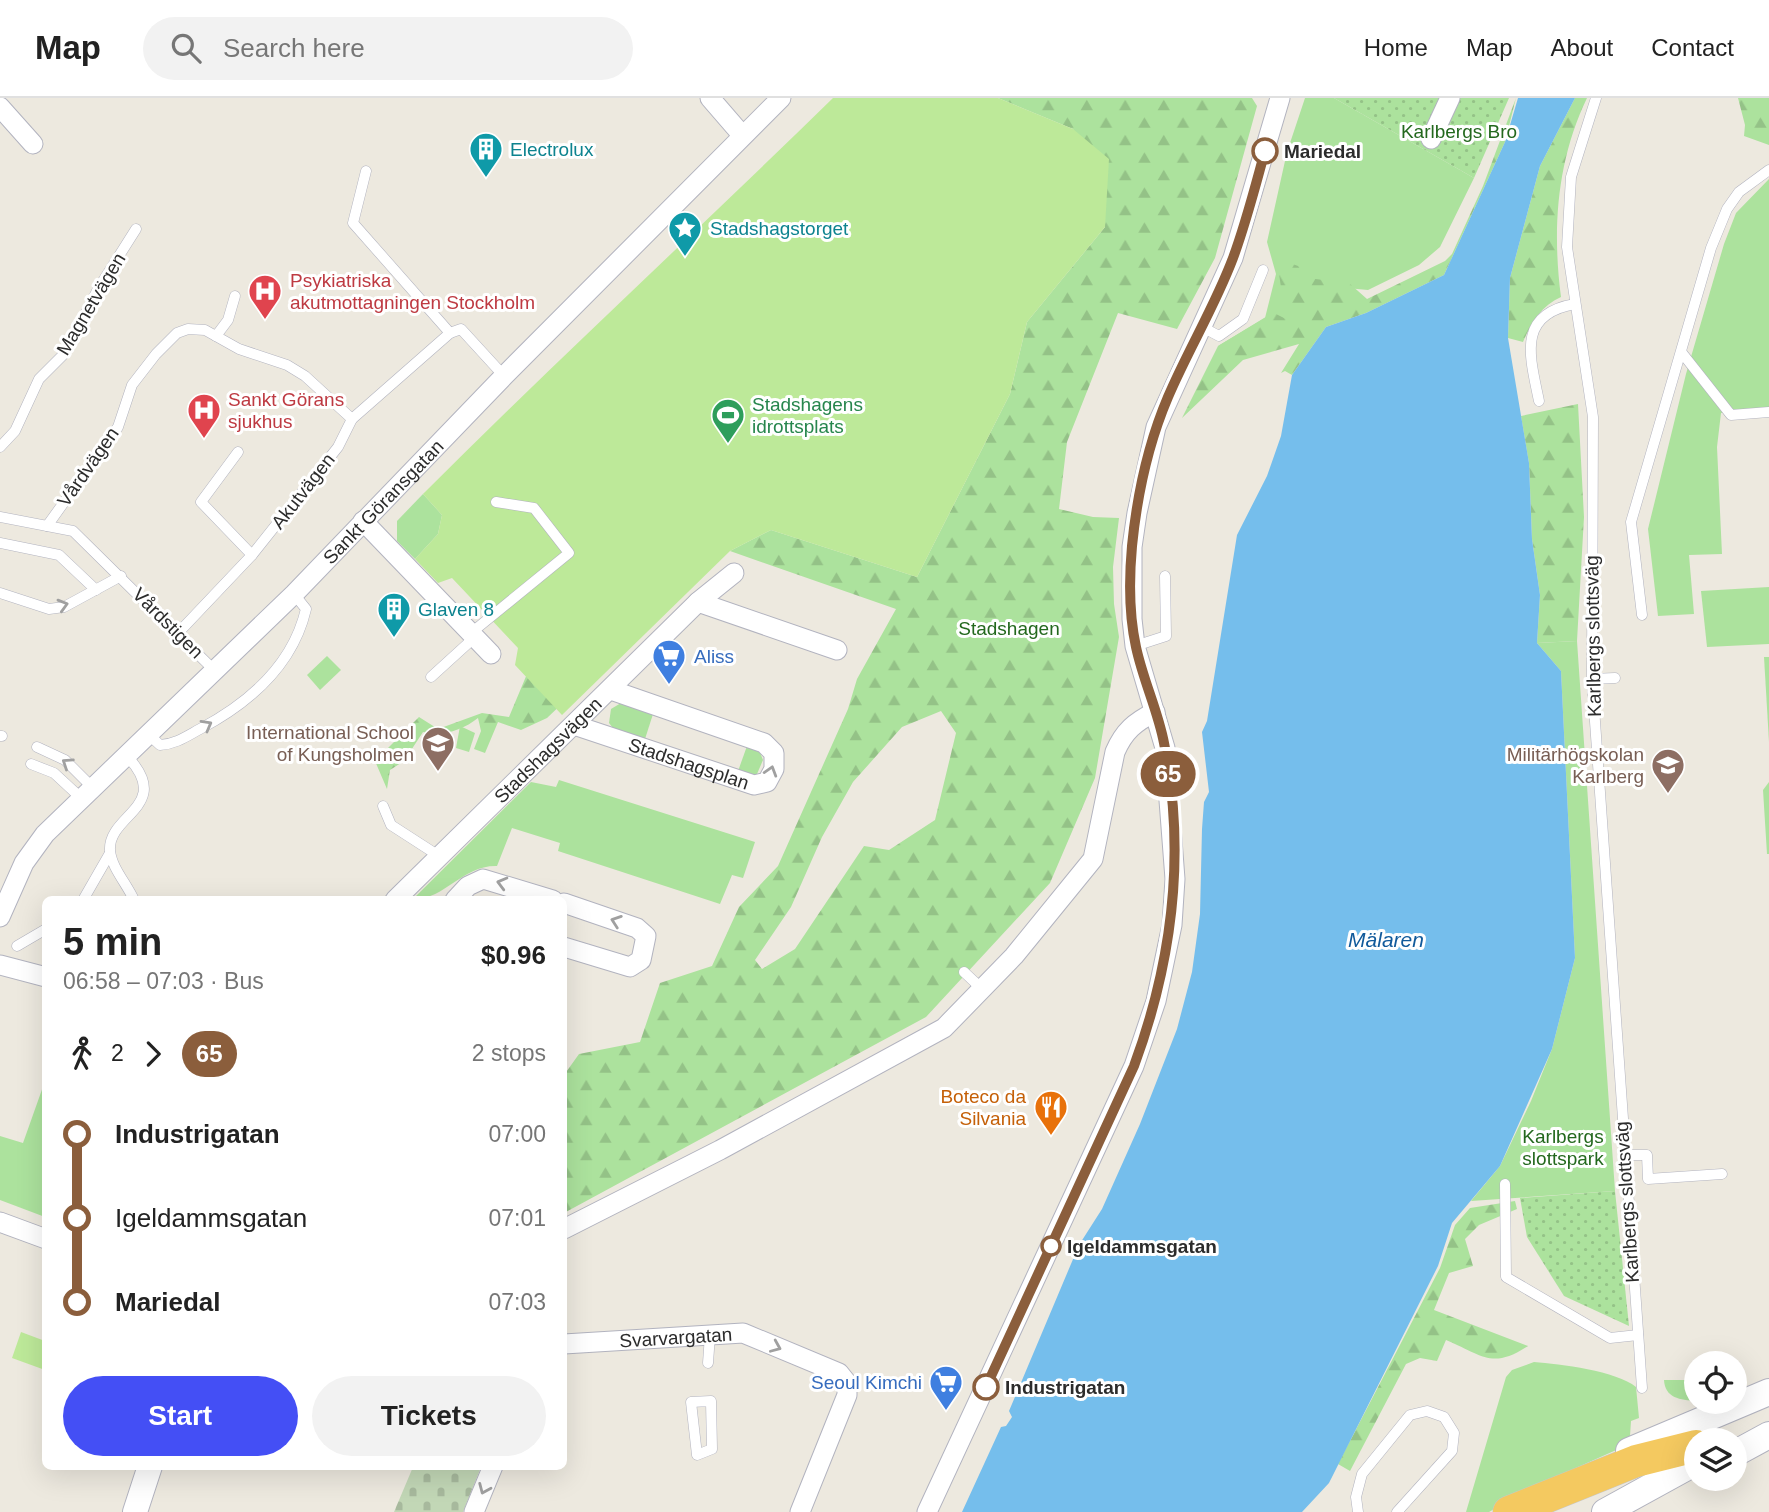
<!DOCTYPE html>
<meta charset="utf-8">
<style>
body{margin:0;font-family:Helvetica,sans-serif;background:#f2f2f2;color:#222;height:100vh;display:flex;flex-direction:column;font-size:26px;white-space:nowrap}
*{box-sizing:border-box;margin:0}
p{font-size:23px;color:#767676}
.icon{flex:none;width:38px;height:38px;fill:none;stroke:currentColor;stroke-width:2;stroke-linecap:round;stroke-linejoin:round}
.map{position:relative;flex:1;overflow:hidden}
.panel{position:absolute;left:42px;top:798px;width:525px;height:574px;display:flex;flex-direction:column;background:#fff;border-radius:10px;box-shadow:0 7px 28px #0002}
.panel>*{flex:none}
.badge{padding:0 14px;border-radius:23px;font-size:24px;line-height:46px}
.buttons{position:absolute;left:1684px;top:1253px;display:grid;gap:14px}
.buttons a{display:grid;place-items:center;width:63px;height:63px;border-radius:50%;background:#fff;box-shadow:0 7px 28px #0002;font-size:35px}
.map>.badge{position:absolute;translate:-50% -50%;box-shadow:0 0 0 4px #fff}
.legs{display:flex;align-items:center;gap:10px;height:77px;padding:0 21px;font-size:23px}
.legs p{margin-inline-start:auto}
.summary{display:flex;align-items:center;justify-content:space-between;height:119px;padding:0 21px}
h1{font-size:38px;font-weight:700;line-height:52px}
.primary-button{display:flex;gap:14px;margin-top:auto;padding:14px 21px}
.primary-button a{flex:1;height:80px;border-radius:42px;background:#444ff5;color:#fff;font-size:28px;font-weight:700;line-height:80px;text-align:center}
.primary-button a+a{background:#f2f2f2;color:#222}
ul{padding:0 21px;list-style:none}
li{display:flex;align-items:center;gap:24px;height:84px;font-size:26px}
li i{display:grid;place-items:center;width:10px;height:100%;margin:0 9px;background:currentColor}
li i::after{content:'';width:18px;height:18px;margin:-9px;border:5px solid;border-radius:50%;background:#fff}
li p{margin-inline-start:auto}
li:first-child i{background:linear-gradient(#0000 50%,currentColor 0)}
li:last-child i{background:linear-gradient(currentColor 50%,#0000 0)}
header{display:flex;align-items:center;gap:42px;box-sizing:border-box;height:98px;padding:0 35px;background:#fff;border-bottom:2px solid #e0e0e0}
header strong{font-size:33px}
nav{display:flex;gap:38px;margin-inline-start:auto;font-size:24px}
.search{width:490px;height:63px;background:#f2f2f2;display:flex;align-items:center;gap:18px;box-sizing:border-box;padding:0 24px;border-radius:38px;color:#767676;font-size:26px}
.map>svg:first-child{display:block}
.grass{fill:#ace29d}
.forest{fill:url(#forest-firs);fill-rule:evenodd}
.cemetery{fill:url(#cemetery-stones)}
.garden{fill:url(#garden-dots)}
.pitch{fill:#bde999}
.water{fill:#75beec}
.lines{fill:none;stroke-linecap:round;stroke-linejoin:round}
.service-casing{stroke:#b2b3bf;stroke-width:11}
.minor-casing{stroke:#b2b3bf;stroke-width:21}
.tertiary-casing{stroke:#b2b3bf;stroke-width:26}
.secondary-casing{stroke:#b2b3bf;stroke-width:28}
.trunk-casing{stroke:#c8c8c8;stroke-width:33}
.service{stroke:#fff;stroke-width:10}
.minor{stroke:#fff;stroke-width:19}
.tertiary{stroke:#fff;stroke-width:24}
.secondary{stroke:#fff;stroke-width:26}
.trunk{stroke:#f4c960;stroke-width:32}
.oneway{stroke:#a0a0a0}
.line-1-casing{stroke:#fff;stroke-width:16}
.line-1{stroke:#8b5e3c;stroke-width:10}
.stop-1-dot{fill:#fff;stroke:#8b5e3c;stroke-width:3.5}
.labels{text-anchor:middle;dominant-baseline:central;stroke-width:6;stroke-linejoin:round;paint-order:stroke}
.park-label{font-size:19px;fill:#23681d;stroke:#fff}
.culture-label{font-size:19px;fill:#0d838f;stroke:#fff;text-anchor:start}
.stop-label{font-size:19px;font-weight:bold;fill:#2c2c2c;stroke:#fff;text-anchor:start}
.health-label{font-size:19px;fill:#be3a42;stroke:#fff;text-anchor:start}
.street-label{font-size:19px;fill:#2c2c2c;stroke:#fff}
.leisure-label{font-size:19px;fill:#27864d;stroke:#fff;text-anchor:start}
.shop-label{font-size:19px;fill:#366cbe;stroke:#fff;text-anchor:start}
.education-label{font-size:19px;fill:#785e54;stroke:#fff;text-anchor:end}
.food-label{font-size:19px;fill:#c56008;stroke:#fff;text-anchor:end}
.water-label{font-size:21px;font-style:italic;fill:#115a9b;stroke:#fff}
</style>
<header>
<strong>Map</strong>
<div class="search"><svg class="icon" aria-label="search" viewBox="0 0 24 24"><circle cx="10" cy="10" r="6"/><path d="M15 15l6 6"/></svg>Search here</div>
<nav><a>Home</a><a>Map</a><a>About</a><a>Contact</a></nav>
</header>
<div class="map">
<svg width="1769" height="1414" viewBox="0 0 1769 1414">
<defs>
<pattern id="forest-firs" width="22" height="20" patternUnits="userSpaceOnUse" patternTransform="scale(1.75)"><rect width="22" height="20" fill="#ace29d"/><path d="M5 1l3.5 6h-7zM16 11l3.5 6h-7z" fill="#94c287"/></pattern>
<pattern id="cemetery-stones" width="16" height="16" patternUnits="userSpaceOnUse" patternTransform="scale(1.75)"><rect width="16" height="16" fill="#c2d7b6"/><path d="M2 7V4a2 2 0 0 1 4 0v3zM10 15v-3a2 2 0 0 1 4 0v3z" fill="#a7b99d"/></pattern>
<pattern id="garden-dots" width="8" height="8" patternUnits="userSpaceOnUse" patternTransform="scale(1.75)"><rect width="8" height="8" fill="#ace29d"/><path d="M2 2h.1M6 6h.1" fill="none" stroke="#94c287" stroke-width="1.8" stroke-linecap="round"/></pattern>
</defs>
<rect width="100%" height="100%" fill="#ede9df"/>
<g class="grass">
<polygon points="1305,0 1334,0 1474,80 1440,149 1419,167 1368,192 1325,188 1310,230 1218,248 1265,220 1276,176 1267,144 1287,54"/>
<polygon points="1769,81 1769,310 1721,315 1717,349 1722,456 1689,457 1694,516 1658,518 1648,431 1686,276 1724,146 1736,115"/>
<polygon points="423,396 442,417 438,436 415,461 397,443 397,423"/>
<polygon points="1769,489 1769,546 1707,549 1701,493"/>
<polygon points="1577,543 1615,1093 1471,1103 1500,1068 1531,1003 1552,951 1575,860 1561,573 1537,545"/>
<polygon points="327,558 341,572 320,592 307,577"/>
<polygon points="1764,559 1769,559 1769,644"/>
<polygon points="621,605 653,616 645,641 613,630 609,625 611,611"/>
<polygon points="460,628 475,635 469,654 456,650"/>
<polygon points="747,648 759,652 763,662 757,676 737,676"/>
<path d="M559 682 755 744 743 780 732 777 720 806 558 753 560 745 512 730 497 768C462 767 445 802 413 801L531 684 556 689Z"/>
<polygon points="1769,684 1769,756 1767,756 1763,692"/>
<polygon points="45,983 45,1119 0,1102 0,1038 23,1045"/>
<path d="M1534 1264C1560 1266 1617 1273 1636 1289L1639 1320 1631 1323 1630 1338 1623 1349 1531 1390 1489 1414H1466L1506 1279 1512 1272Z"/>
<path d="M1664 1282H1696V1303C1680 1302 1665 1300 1664 1282Z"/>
</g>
<g class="forest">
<path d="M998 0H1252L1257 8 1215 160 1177 231 1118 215 1067 344 1059 411 1093 419 1119 420 1113 469 1114 506 1119 539 1095 680 1050 785 926 919 564 1115V977L579 956 640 944 660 885 712 868 739 809 778 768 848 611 857 581 896 511 730 453 771 432 917 479 1010 296 1027 224 1105 129 1073 31ZM941 613 956 635 935 722 889 752 864 748 795 851 762 871 755 862 791 809 822 739 853 684 902 629Z"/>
<polygon points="1516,0 1505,44 1444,177 1366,215 1326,229 1292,277 1285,273 1281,275 1299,246 1243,262 1182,320 1218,248 1269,217 1276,216 1290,223 1302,223 1300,210 1292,210 1282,196 1278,169 1290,165 1298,168 1307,180 1349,185 1367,201 1445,163 1452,156 1483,88"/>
<path d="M1575 0H1587C1557 62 1552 131 1561 199 1541 208 1531 225 1523 244L1508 240 1510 180 1540 68Z"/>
<polygon points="1738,0 1769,0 1769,47 1744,38 1745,27"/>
<polygon points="1578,306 1584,419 1577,543 1537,545 1540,497 1532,441 1529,365 1521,318"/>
<path d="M726 450 547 620 521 632 498 624 485 655 474 651 481 633 478 620C463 632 442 639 423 634L404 663 390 672 387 691 375 663 419 619 438 631 482 615 509 619 527 576Z"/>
<path d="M1515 1103 1517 1111 1479 1127 1465 1141 1473 1168 1449 1175 1434 1212 1528 1248C1492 1272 1482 1257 1446 1242L1437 1263 1420 1260 1406 1266 1350 1373 1338 1366 1440 1170 1455 1127 1470 1110Z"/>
</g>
<polygon class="cemetery" points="413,1369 413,1368 481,1369 463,1414 394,1414"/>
<g class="garden">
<polygon points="1334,0 1509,0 1474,80"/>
<polygon points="1615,1093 1629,1228 1564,1198 1527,1139 1520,1100"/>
</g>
<g class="pitch">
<path d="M833 0H998L1073 31 1109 61 1105 129 1027 224 1010 296 917 479 771 432 730 453 562 617 515 567 518 550 452 480 438 485 415 461 438 436 442 417 423 396C557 262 697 133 833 0Z"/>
<polygon points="21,1234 45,1243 45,1272 12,1260"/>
</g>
<polygon class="water" points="1518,0 1575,0 1540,68 1510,180 1508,240 1529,365 1532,441 1540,497 1537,545 1561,573 1575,860 1552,951 1500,1068 1452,1125 1438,1168 1329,1385 1302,1414 962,1414 1001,1329 1006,1328 1012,1319 1009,1313 1079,1147 1102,1111 1140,1026 1177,931 1192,874 1200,816 1202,731 1204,704 1209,694 1202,634 1207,623 1237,437 1267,378 1281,338 1292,277 1326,229 1366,215 1444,177 1505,44"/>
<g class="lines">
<defs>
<g id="service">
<polyline points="1596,0 1571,79 1567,149 1593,319 1592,581 1642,1290"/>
<polyline points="366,73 353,125 450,235"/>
<polyline points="1202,229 1219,238 1243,221 1263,172"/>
<polyline points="216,238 228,222 235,198"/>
<polyline points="1682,255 1731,317 1769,314"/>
<path d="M1539 303C1530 259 1516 216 1575 206"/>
<polyline points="0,349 15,333 39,281 65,255 98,191 136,131"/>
<polyline points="238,354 201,404 252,457"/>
<polyline points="0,419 73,433 214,572"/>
<polyline points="47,428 118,329 132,287 156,256 177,235 188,231 205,232 239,251 287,267 305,278 352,321"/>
<polyline points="0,445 59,457 96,492"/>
<polyline points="0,495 49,511 64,509 121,478"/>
<polyline points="1642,517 1631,424 1711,150 1727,111 1739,94 1769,72"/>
<polyline points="179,534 252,457 338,349 352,321 450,235 461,231 504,278"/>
<polyline points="471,535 569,455 534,410 496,404"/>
<polyline points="1135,548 1166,538 1165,478"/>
<polyline points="431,579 475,539"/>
<polyline points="1592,581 1615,580"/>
<path d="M148 636 160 647C176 646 187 638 200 631 249 605 293 567 306 511L294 496"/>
<polyline points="0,638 2,638"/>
<polyline points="37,649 65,662 92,689"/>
<path d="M126 657C175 708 108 716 110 752 111 769 127 786 134 802"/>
<polyline points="31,666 54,675 81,700"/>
<polyline points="383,708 391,727 439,758"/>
<polyline points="83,802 110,755"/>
<polyline points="17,848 46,831"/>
<polyline points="964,874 982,891"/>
<polyline points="1624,1057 1647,1057 1648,1081 1722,1076"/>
<polyline points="1505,1086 1506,1179 1610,1240 1638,1237"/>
<polyline points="708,1265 710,1237"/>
<polygon points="711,1303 712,1351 697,1357 691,1304"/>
<polyline points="1358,1414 1356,1399 1362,1376 1410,1317 1427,1313 1444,1319 1454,1335 1452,1353 1397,1414"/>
</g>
<g id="minor">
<polyline points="710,0 742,37"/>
<polyline points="0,9 33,46"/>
<polyline points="1431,41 1450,0"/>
<polyline points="363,423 491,556"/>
<polyline points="698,504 734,475"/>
<path id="s1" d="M574 627 754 687 767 684 774 671V655L764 645 611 592"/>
<path id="s2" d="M395 802 698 504 837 552"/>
<polyline points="455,802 468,788 483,781 553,802"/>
<polyline points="564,805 637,830 646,838 641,862 630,869 564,849"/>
<path id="s3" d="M0 819 24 765 45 736 294 496 504 278 781 0"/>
<polyline points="0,867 46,879"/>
<polyline points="0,1124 46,1141"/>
<path d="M564 1131 720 1052 944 930 1014 858 1093 761 1115 654C1124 633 1135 624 1155 614"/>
<path id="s4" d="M564 1246 743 1235 839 1275 847 1285V1297L800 1414"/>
<polyline points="474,1414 493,1368"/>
<polyline points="927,1414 1134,968 1156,903 1172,827 1175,781 1165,650 1135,548 1132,521 1132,449 1137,415 1156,329 1233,160 1280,0"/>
</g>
<polyline id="tertiary" points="135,1414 150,1368"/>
<g id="secondary">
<polyline points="1629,1353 1769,1294"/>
<polyline points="1734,1356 1769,1337"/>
<polyline points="1605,1414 1696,1364"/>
</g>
<polyline id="trunk" points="1509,1414 1636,1363 1696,1348"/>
</defs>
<use href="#service" class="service-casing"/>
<use href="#minor" class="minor-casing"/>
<use href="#tertiary" class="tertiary-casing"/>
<use href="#secondary" class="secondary-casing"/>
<use href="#trunk" class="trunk-casing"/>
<use href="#service" class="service"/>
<use href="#minor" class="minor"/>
<use href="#tertiary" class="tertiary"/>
<use href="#secondary" class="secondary"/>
<use href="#trunk" class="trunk"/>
</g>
<defs><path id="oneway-chevron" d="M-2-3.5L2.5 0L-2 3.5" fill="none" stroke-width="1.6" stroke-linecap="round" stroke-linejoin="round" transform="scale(1.75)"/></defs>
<g class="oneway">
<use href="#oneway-chevron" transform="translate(63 507) rotate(-16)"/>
<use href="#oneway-chevron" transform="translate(207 627) rotate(-29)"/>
<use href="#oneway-chevron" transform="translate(67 665) rotate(-146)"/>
<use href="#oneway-chevron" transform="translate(771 673) rotate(-73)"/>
<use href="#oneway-chevron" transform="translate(502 785) rotate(-165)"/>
<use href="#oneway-chevron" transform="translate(616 823) rotate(-161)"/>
<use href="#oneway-chevron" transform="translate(776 1249) rotate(23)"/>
<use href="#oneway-chevron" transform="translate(484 1391) rotate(113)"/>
</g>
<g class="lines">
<defs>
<path id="line-1" d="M986 1289 1134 968C1172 865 1186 755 1164 645 1158 613 1143 582 1136 549 1129 517 1129 481 1132 448 1137 398 1148 346 1168 299 1188 252 1215 208 1233 160 1246 125 1255 89 1265 53"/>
</defs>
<use href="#line-1" class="line-1-casing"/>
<use href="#line-1" class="line-1"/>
</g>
<defs>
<symbol id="building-pin" viewBox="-11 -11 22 30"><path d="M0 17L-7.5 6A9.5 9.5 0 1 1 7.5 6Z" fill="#0f9aa8" stroke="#fff"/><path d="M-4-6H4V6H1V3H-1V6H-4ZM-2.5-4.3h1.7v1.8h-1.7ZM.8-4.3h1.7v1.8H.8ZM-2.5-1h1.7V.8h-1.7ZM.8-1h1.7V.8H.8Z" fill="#fff"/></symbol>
<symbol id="sight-pin" viewBox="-11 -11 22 30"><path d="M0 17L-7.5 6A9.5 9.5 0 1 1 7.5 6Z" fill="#0f9aa8" stroke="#fff"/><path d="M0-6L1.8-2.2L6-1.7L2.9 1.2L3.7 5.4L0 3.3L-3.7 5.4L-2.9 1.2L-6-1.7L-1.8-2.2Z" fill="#fff"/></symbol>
<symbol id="hospital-pin" viewBox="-11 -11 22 30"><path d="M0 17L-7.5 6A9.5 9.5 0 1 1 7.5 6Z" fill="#e0444e" stroke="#fff"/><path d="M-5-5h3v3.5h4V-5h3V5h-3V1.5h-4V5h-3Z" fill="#fff"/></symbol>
<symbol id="stadium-pin" viewBox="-11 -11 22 30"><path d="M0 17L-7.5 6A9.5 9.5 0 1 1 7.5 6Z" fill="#2e9e5b" stroke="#fff"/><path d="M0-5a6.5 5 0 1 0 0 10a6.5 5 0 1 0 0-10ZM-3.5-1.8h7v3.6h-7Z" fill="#fff"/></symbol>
<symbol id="supermarket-pin" viewBox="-11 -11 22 30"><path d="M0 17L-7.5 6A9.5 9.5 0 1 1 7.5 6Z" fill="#3f7fe0" stroke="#fff"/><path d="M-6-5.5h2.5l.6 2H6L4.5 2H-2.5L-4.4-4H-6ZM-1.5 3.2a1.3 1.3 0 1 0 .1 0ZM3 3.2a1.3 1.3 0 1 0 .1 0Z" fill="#fff"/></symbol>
<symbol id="school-pin" viewBox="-11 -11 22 30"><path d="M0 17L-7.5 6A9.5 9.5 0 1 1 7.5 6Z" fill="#8d6e63" stroke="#fff"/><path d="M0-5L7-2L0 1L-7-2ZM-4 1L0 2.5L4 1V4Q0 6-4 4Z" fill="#fff"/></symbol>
<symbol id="university-pin" viewBox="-11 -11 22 30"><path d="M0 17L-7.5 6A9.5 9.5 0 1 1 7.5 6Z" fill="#8d6e63" stroke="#fff"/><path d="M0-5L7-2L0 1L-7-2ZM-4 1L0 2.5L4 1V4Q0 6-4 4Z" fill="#fff"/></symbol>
<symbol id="restaurant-pin" viewBox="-11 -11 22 30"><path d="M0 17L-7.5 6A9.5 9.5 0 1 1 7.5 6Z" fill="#e8710a" stroke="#fff"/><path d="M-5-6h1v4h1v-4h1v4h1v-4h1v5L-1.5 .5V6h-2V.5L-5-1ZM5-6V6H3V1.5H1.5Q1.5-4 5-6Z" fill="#fff"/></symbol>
</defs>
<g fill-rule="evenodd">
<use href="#building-pin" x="467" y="32" width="38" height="52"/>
<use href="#sight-pin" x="666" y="111" width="38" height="52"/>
<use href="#hospital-pin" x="246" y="174" width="38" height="52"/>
<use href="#hospital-pin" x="185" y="293" width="38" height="52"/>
<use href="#stadium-pin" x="709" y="298" width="38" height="52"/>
<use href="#building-pin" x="375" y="492" width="38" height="52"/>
<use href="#supermarket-pin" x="650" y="539" width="38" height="52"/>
<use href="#school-pin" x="419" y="626" width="38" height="52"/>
<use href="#university-pin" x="1649" y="648" width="38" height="52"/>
<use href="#restaurant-pin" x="1032" y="990" width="38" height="52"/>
<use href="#supermarket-pin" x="927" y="1265" width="38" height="52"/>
</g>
<g class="stop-1-dot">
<circle cx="1265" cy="53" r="12"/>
<circle cx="1051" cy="1148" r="9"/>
<circle cx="986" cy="1289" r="12"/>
</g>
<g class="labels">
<g class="park-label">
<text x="1459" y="33">Karlbergs Bro</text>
<text x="1009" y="530">Stadshagen</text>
<text x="1563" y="1038">Karlbergs<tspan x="1563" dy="22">slottspark</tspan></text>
</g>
<g class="culture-label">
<text x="510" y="51">Electrolux</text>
<text x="710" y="130">Stadshagstorget</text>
<text x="418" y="511">Glaven 8</text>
</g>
<g class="stop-label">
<text x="1284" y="53">Mariedal</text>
<text x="1067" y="1148">Igeldammsgatan</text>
<text x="1005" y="1289">Industrigatan</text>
</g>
<g class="health-label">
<text x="290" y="182">Psykiatriska<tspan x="290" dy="22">akutmottagningen Stockholm</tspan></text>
<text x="228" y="301">Sankt Görans<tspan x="228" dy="22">sjukhus</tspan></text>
</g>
<g class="street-label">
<text transform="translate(91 206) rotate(-59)">Magnetvägen</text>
<text transform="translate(88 369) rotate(-55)">Vårdvägen</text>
<text transform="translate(303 393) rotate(-52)">Akutvägen</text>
<text stroke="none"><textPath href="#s3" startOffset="569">Sankt Göransgatan</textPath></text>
<text transform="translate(168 525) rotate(45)">Vårdstigen</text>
<text transform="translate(1593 538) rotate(-91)">Karlbergs slottsväg</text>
<text stroke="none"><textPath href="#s2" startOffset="214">Stadshagsvägen</textPath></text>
<text stroke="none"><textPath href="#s1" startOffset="121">Stadshagsplan</textPath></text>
<text transform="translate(1627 1104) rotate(-94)">Karlbergs slottsväg</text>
<text stroke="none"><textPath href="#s4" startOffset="112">Svarvargatan</textPath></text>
</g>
<g class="leisure-label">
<text x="752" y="306">Stadshagens<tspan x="752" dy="22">idrottsplats</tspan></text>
</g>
<g class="shop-label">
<text x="694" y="558">Aliss</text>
<text x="922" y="1284" text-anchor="end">Seoul Kimchi</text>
</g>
<g class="education-label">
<text x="414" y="634">International School<tspan x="414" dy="22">of Kungsholmen</tspan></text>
<text x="1644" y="656">Militärhögskolan<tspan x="1644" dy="22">Karlberg</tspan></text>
</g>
<g class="food-label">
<text x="1026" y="998">Boteco da<tspan x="1026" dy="22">Silvania</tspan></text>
</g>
<g class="water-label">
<text x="1386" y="841">Mälaren</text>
</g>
</g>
</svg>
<div class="buttons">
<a><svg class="icon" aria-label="locate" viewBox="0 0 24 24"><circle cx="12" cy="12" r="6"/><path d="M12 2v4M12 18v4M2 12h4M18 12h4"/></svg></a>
<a><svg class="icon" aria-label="layers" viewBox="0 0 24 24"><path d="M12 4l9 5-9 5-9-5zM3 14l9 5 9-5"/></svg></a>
</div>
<b class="badge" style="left:1168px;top:676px;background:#8b5e3c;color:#fff">65</b>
<section class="panel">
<div class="summary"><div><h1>5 min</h1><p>06:58 – 07:03 · Bus</p></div><b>$0.96</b></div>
<div class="legs"><svg class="icon" aria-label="walk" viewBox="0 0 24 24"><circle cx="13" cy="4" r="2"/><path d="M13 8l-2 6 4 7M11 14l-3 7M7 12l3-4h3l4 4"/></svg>2<svg class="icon" aria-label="forward" viewBox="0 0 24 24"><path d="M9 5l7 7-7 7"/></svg><b class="badge" style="background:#8b5e3c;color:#fff">65</b><p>2 stops</p></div>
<ul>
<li><i style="color:#8b5e3c"></i><b>Industrigatan</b><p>07:00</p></li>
<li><i style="color:#8b5e3c"></i><span>Igeldammsgatan</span><p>07:01</p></li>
<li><i style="color:#8b5e3c"></i><b>Mariedal</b><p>07:03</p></li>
</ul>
<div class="primary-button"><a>Start</a><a>Tickets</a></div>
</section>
</div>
